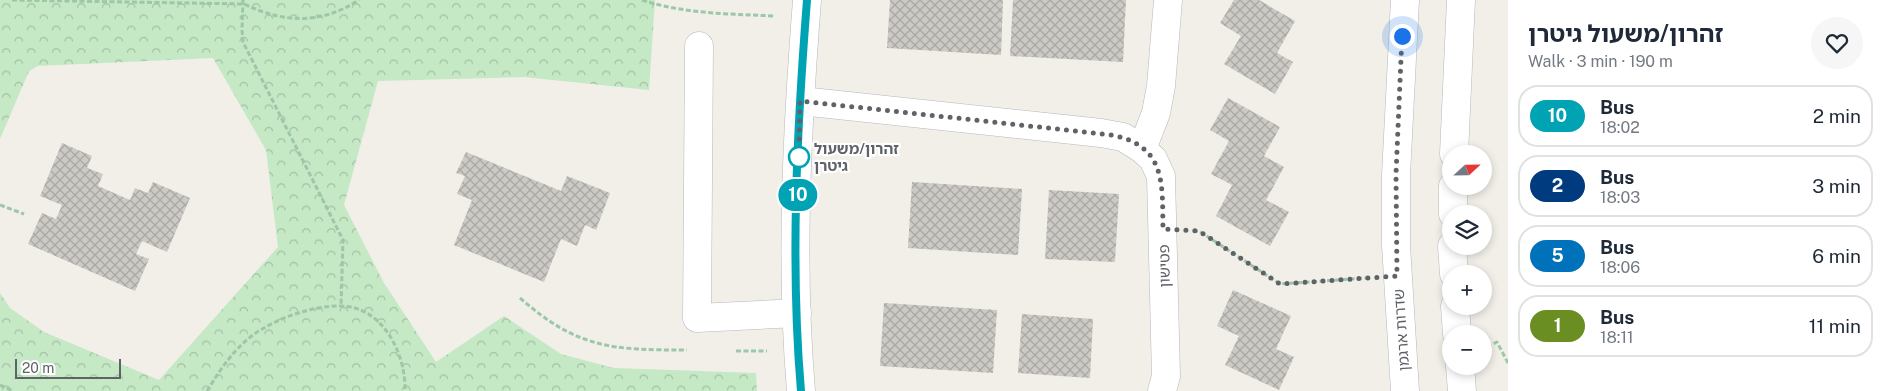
<!DOCTYPE html>
<meta charset="utf-8">
<style>
body{margin:0;font-family:"Public Sans","Noto Sans Hebrew",sans-serif;background:#f6f6f7;color:#1f2937;height:100vh;display:flex;flex-direction:column;font-size:19px;white-space:nowrap}
*{box-sizing:border-box;margin:0}
p{font-size:16px;color:#747a83}
.icon{flex:none;width:28px;height:28px;fill:none;stroke:currentColor;stroke-width:2;stroke-linecap:round;stroke-linejoin:round}
.map{position:relative;flex:1;overflow:hidden}
.details{display:flex;flex-direction:column;background:#fff;width:375px}
.details>*{flex:none}
.badge{padding:0 10px;border-radius:16px;font-size:18px;line-height:32px}
.needle{width:32px;rotate:68deg}
.tools{position:absolute;left:1442px;top:145px;display:grid;gap:10px}
.tools a{display:grid;place-items:center;width:50px;height:50px;border-radius:50%;background:#fff;box-shadow:0 2px 8px #0003;font-size:25px}
.scale{position:absolute;left:15px;bottom:12px;width:106px;box-sizing:border-box;padding-left:5px;border:2px solid #5f6368;border-top:0;font-size:14px;line-height:18px;white-space:nowrap;color:#5f6368;-webkit-text-stroke:4px #fff;paint-order:stroke}
.you{position:absolute;width:25px;height:25px;margin:-12px;border:4px solid #fff;border-radius:50%;background:#1a73e8;box-shadow:0 0 0 8px #1a73e833}
.map>.badge{position:absolute;translate:-50% -50%;box-shadow:0 0 0 2px #fff}
.round{display:grid;place-items:center;flex:none;width:52px;height:52px;border-radius:26px;background:#f6f6f7}
.head{display:flex;align-items:center;justify-content:space-between;height:85px;padding:0 20px}
h1{font-size:24px;font-weight:700;line-height:38px}
ul{padding:0;list-style:none}
li{display:flex;align-items:center;gap:15px;height:62px;margin:0 10px 8px;padding:0 10px;border:2px solid #e0e1e3;border-radius:20px}
li div{flex:1}
li b{display:block;font-size:19px}
li em{font-style:normal}
li .badge{min-width:55px;font-weight:700;text-align:center}
main{display:flex;flex:1;min-height:0}
.map>svg:first-child{display:block}
.park{fill:url(#park-crowns)}
.building{fill:url(#building-cross-hatch)}
.lines{fill:none;stroke-linecap:round;stroke-linejoin:round}
.minor-casing{stroke:#b5b8bc;stroke-width:29}
.path{stroke:#9cc7a9;stroke-width:3;stroke-dasharray:5 2.5;stroke-linecap:butt}
.minor{stroke:#fff;stroke-width:28}
.line-casing{stroke:#fff;stroke-width:11}
.line{stroke:#00a3b4;stroke-width:8}
.walk{stroke:#5f6368;stroke-width:5;stroke-dasharray:0 9}
.stop-dot{fill:#fff;stroke:#00a3b4;stroke-width:2.5}
.labels{text-anchor:middle;dominant-baseline:central;stroke-width:4.5;stroke-linejoin:round;paint-order:stroke}
.stop-label{font-size:15px;font-weight:bold;fill:#5f6368;stroke:#fff;text-anchor:start}
.street-label{font-size:15px;fill:#5f6368;stroke:#fff}
</style>
<main>
<div class="map">
<svg width="1508" height="391" viewBox="0 0 1508 391">
<defs>
<pattern id="park-crowns" width="20" height="18" patternUnits="userSpaceOnUse" patternTransform="scale(1.25)"><rect width="20" height="18" fill="#c5e8c5"/><path d="M2 6a3 3 0 1 1 6 0M12 15a3 3 0 1 1 6 0" fill="none" stroke="#a3c0a4"/></pattern>
<pattern id="building-cross-hatch" width="8" height="8" patternUnits="userSpaceOnUse" patternTransform="scale(1.25)"><rect width="8" height="8" fill="#cccac5"/><path d="M0 0l8 8M0 8l8-8" fill="none" stroke="#a9a8a4"/></pattern>
</defs>
<rect width="100%" height="100%" fill="#f1efe8"/>
<polygon class="park" points="0,0 655,0 649,90 524,77 378,81 344,205 384,283 436,362 504,316 561,354 614,368 756,373 757,391 0,391 0,293 10,308 44,332 159,380 278,247 266,150 213,58 38,66 29,71 0,139"/>
<g class="building">
<polygon points="890,0 1003,0 1001,55 887,48"/>
<polygon points="1013,0 1126,0 1123,62 1010,56"/>
<polygon points="1234,0 1259,0 1295,21 1277,53 1293,62 1275,94 1224,64 1241,36 1220,23"/>
<polygon points="1228,98 1280,127 1264,156 1284,167 1266,200 1289,212 1270,246 1216,216 1232,185 1211,174 1229,141 1210,130"/>
<polygon points="62,143 92,156 87,168 103,174 98,186 130,200 135,188 148,193 153,182 190,198 167,252 142,241 136,254 149,259 135,291 28,244 42,213 56,219 62,205 40,196"/>
<polygon points="466,152 561,191 567,176 610,193 596,230 585,225 577,246 561,239 544,282 454,245 472,200 457,194 465,176 456,173"/>
<polygon points="912,182 1022,189 1018,255 908,248"/>
<polygon points="1049,190 1119,194 1115,262 1045,259"/>
<polygon points="1233,290 1291,316 1276,349 1294,357 1279,390 1225,365 1239,336 1217,326"/>
<polygon points="884,303 997,310 993,373 880,366"/>
<polygon points="1022,314 1093,319 1090,378 1018,373"/>
</g>
<g class="lines">
<defs>
<g id="minor">
<polyline points="1405,0 1396,175 1396,245 1405,391"/>
<polyline points="699,46 697,318 797,313"/>
<polyline points="801,101 1101,133 1123,137 1142,149"/>
<polyline points="1454,154 1461,0"/>
<polyline points="1453,214 1453,186"/>
<polyline points="1452,246 1454,274"/>
<polyline points="1455,306 1457,334"/>
<polyline points="1460,366 1462,391"/>
<path d="M801 391C790 262 797 129 807 0"/>
<polyline points="1162,391 1166,376 1161,176 1153,159 1142,149 1156,113 1161,86 1168,0"/>
</g>
</defs>
<use href="#minor" class="minor-casing"/>
<g class="path">
<path d="M12 0 244 4C284 23 320 25 359 0"/>
<polyline points="243,0 242,30 243,42 343,240 341,306"/>
<path d="M642 0C685 14 730 14 775 16"/>
<polyline points="0,205 24,214"/>
<polyline points="1193,231 1199,231 1280,284 1366,278"/>
<path d="M520 298C578 349 613 350 687 350"/>
<polyline points="1487,347 1497,342 1508,363"/>
<polyline points="736,351 767,351"/>
<polyline points="0,385 13,391"/>
<path d="M207 391C220 370 233 350 253 335 277 318 311 306 340 306 383 306 406 354 405 391"/>
</g>
<use href="#minor" class="minor"/>
</g>
<g class="lines">
<defs>
<path id="line" d="M801 391C790 263 797 128 807 0"/>
</defs>
<use href="#line" class="line-casing"/>
<use href="#line" class="line"/>
<path class="walk" d="M799 157 800 101 1112 135C1167 146 1162 185 1163 229L1199 231 1280 284 1397 276 1396 174 1402 36"/>
</g>
<circle class="stop-dot" cx="799" cy="157" r="10"/>
<g class="labels">
<g class="stop-label">
<text x="814" y="148">זהרון/משעול<tspan x="814" dy="17">גיטרן</tspan></text>
</g>
<g class="street-label">
<text transform="translate(1164 266) rotate(-91)">פטישון</text>
<text transform="translate(1401 330) rotate(-94)">שדרות ארגמן</text>
</g>
</g>
</svg>
<div class="tools">
<a><svg class="needle" viewBox="-14 -14 28 28"><path d="M0-13l5 13h-10z" fill="#e53935"/><path d="M0 13l5-13h-10z" fill="#747a83"/></svg></a>
<a><svg class="icon" aria-label="layers" viewBox="0 0 24 24"><path d="M12 4l9 5-9 5-9-5zM3 14l9 5 9-5"/></svg></a>
<a>+</a>
<a>−</a>
</div>
<div class="scale">20 m</div>
<div class="you" style="left:1402px;top:36px"></div>
<b class="badge" style="left:798px;top:195px;background:#00a3b4;color:#fff">10</b>
</div>
<section class="details">
<div class="head"><div><h1>זהרון/משעול גיטרן</h1><p>Walk · 3 min · 190 m</p></div><a class="round"><svg class="icon" aria-label="heart" viewBox="0 0 24 24"><path d="M12 20l-8-8c-3-5 5-10 8-4 3-6 11-1 8 4z"/></svg></a></div>
<ul>
<li><span class="badge" style="background:#00a3b4;color:#fff">10</span><div><b>Bus</b><p>18:02</p></div><em>2 min</em></li>
<li><span class="badge" style="background:#003b80;color:#fff">2</span><div><b>Bus</b><p>18:03</p></div><em>3 min</em></li>
<li><span class="badge" style="background:#0072bc;color:#fff">5</span><div><b>Bus</b><p>18:06</p></div><em>6 min</em></li>
<li><span class="badge" style="background:#6b8e23;color:#fff">1</span><div><b>Bus</b><p>18:11</p></div><em>11 min</em></li>
</ul>
</section>
</main>
